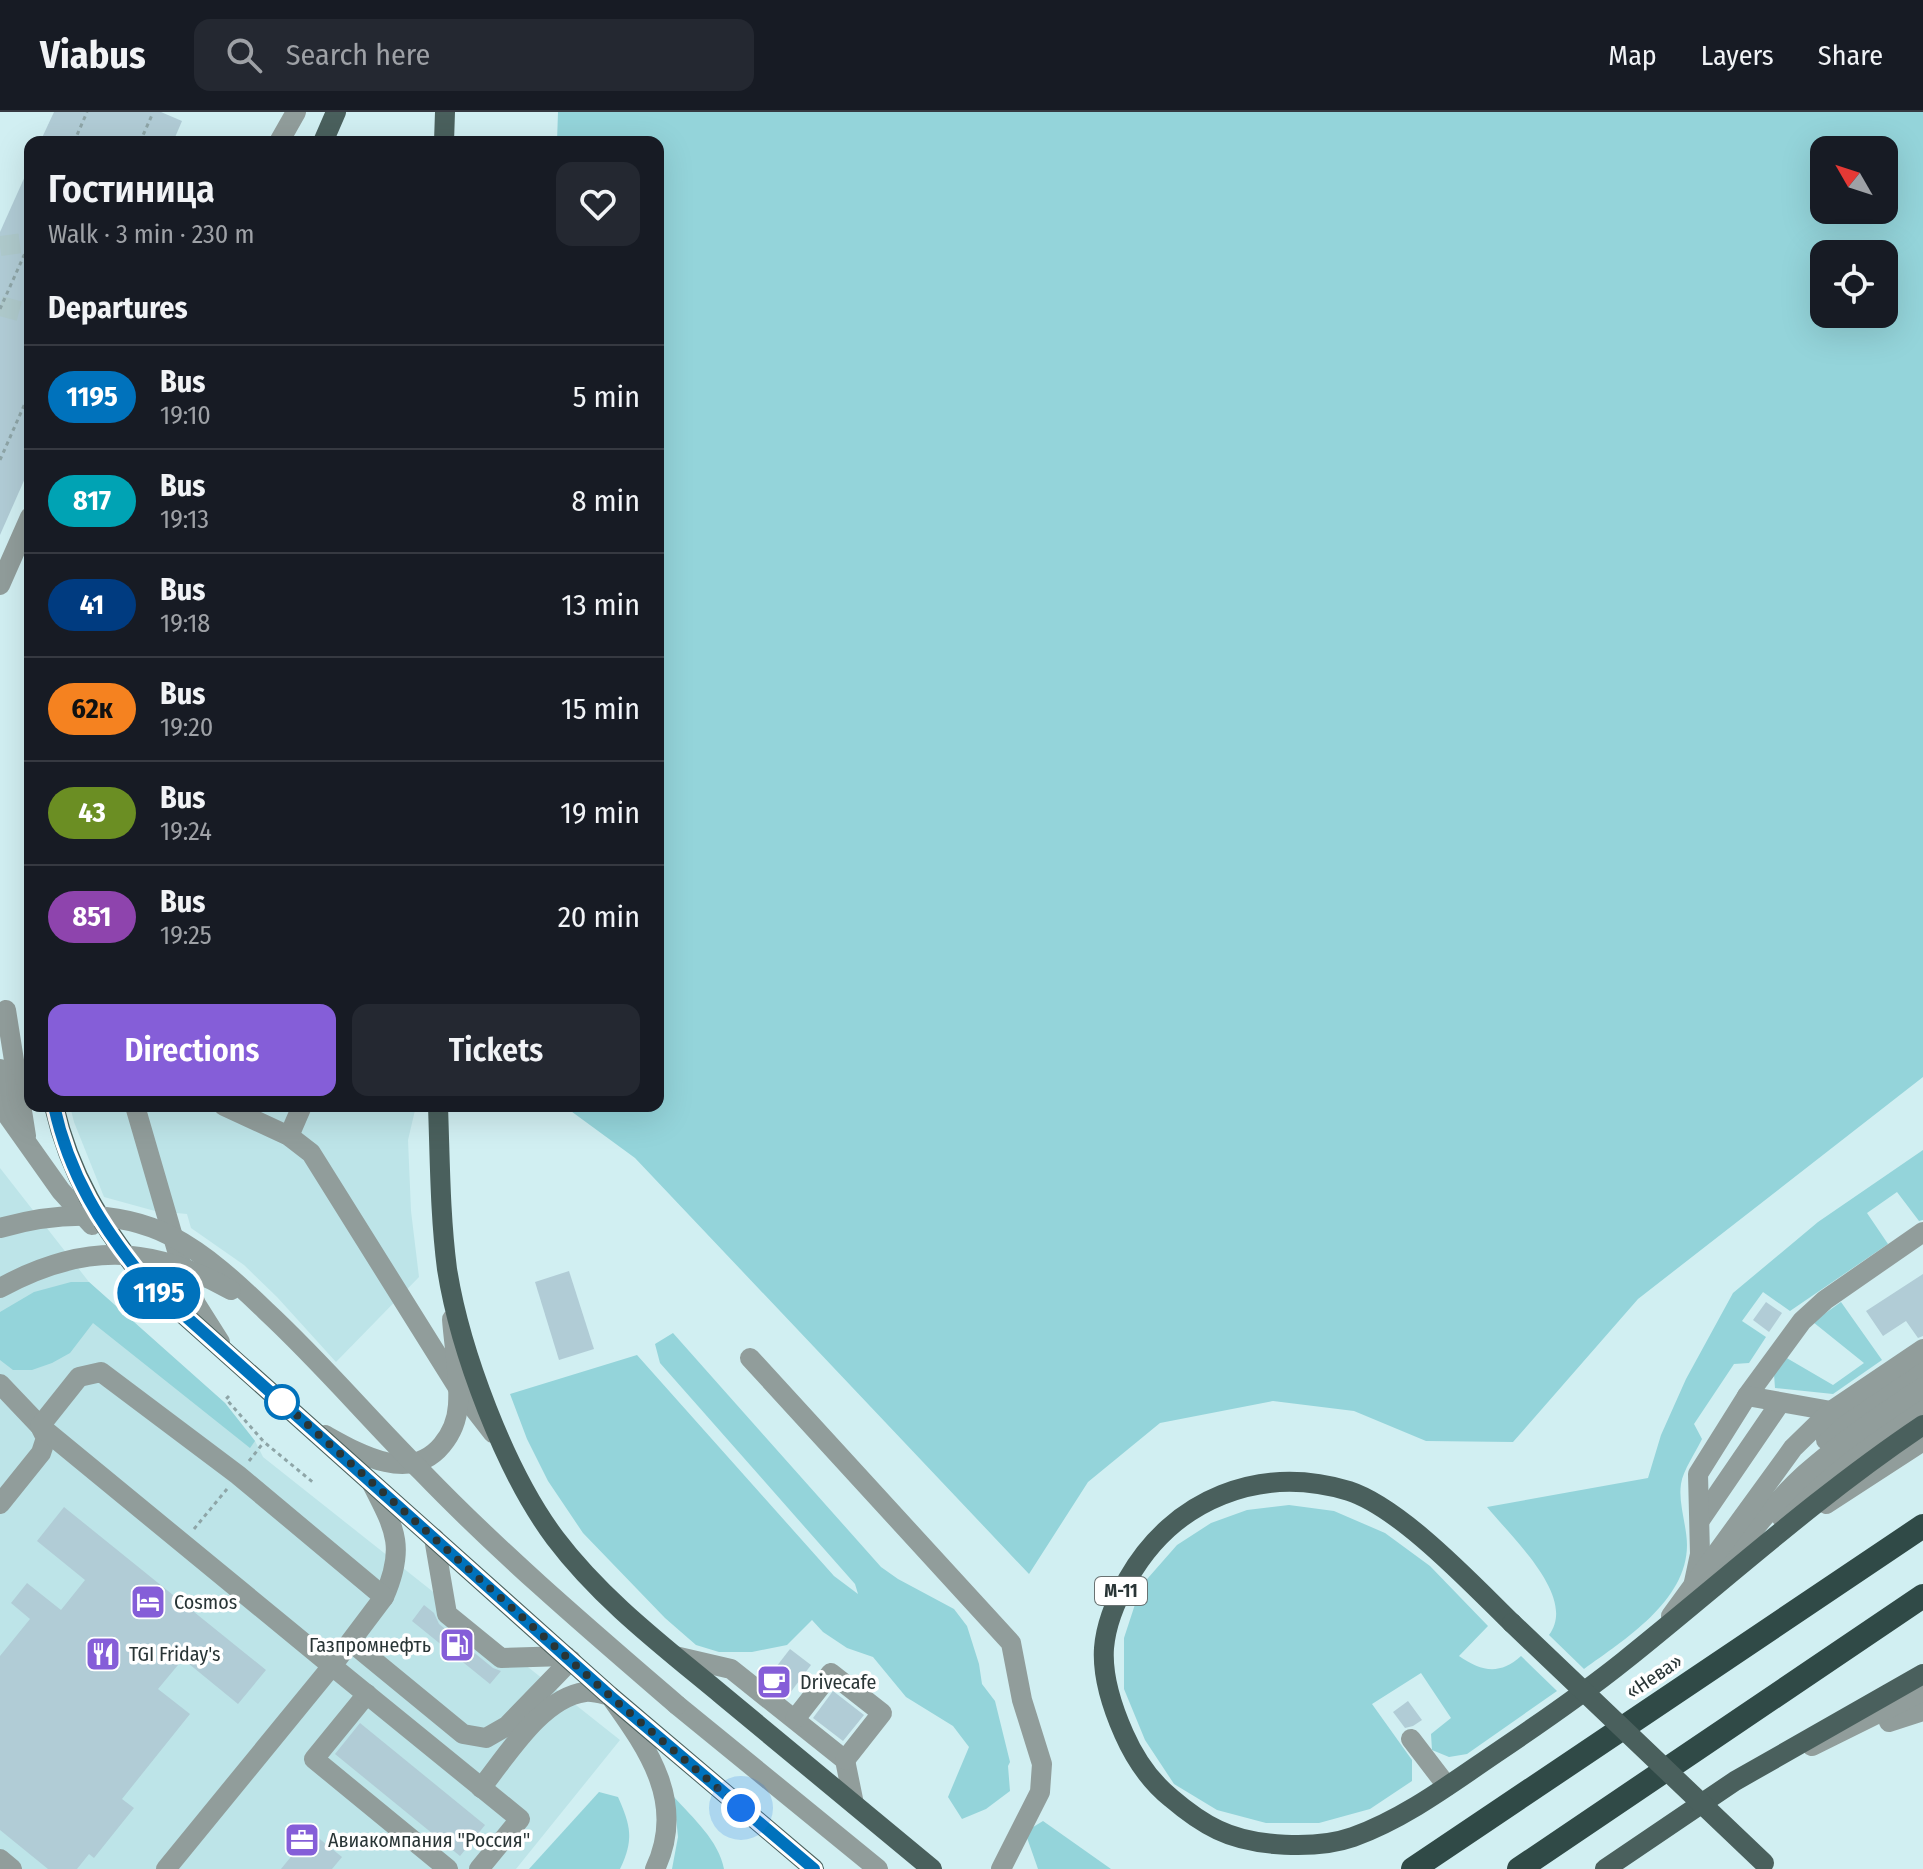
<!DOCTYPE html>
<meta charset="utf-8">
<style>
body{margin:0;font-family:"Fira Sans Condensed",sans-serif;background:#242831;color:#f1f3f6;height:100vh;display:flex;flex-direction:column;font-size:30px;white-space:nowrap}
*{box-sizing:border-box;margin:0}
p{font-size:26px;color:#9ea1a6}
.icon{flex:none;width:44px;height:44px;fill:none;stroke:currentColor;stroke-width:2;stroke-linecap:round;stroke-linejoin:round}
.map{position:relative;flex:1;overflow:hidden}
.sheet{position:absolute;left:24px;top:24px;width:640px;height:976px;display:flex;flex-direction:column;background:#171b24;border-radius:16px;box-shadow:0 8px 32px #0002}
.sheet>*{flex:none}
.badge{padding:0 16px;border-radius:26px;font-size:28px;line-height:52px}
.needle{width:52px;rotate:309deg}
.fabs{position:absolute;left:1810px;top:24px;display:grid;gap:16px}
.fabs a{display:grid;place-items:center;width:88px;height:88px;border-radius:16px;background:#171b24;box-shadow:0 8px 32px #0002;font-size:40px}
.you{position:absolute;width:40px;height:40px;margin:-20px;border:6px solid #fff;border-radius:50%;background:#1a73e8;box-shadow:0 0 0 12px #1a73e833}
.map>.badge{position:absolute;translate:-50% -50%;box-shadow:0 0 0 4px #fff}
h2{padding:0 24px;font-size:30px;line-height:72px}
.round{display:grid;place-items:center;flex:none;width:84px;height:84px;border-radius:16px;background:#242831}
.overview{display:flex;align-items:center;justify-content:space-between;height:136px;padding:0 24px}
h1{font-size:38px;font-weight:600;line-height:60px}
.action{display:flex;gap:16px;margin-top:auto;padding:16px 24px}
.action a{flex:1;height:92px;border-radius:16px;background:#855ed8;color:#fff;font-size:32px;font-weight:600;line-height:92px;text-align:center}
.action a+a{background:#242831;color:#f1f3f6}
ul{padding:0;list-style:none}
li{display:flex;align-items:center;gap:24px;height:104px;padding:0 24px;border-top:2px solid #363941}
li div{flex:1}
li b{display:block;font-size:30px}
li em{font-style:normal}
li .badge{min-width:88px;font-weight:700;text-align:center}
header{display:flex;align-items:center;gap:48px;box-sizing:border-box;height:112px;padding:0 40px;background:#171b24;border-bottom:2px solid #363941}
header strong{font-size:38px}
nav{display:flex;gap:44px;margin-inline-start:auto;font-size:28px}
.search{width:560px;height:72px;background:#242831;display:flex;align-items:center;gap:20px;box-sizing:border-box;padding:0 28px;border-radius:16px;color:#9ea1a6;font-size:30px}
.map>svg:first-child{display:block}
.built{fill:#bde4e8}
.green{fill:#94d4da;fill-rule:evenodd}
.building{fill:#b1ccd6}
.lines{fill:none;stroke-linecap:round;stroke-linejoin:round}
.minor-tunnel{stroke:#afcacc;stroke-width:20;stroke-dasharray:20 10;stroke-linecap:butt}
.path{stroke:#8ea5a7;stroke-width:3;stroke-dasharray:4 4;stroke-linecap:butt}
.minor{stroke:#919d9b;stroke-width:20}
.major{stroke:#4a605d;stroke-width:20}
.highway{stroke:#304a47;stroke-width:24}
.minor-bridge{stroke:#919d9b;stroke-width:20}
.major-bridge{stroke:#4a605d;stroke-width:20}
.line-casing{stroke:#fff;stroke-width:18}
.line{stroke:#0072bc;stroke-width:12}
.walk{stroke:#293536;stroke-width:8;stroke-dasharray:0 14.4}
.stop-dot{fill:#fff;stroke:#0072bc;stroke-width:4}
.labels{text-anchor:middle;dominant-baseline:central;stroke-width:7;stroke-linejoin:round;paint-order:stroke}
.shield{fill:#fff;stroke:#697272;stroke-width:2}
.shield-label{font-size:18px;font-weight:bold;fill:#293536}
.poi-label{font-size:20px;fill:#293536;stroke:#fff;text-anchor:start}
.street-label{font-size:20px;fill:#293536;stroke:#fff}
</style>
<header>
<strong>Viabus</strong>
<div class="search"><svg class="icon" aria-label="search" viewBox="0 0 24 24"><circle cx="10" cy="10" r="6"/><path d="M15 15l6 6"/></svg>Search here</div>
<nav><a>Map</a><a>Layers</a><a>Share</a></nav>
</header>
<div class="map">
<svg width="1923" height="1757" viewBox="0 0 1923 1757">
<rect width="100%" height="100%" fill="#d1eff2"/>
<g class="built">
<polygon points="70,994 416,994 408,1028 411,1099 419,1165 336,1250 277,1185 244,1153 191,1116 187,1102 155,1099 104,1085 74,1010"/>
<polygon points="0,1056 89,1170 225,1291 255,1329 263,1345 620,1628 516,1757 0,1757"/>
</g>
<g class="green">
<path d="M558 0H1923V965L1638 1187 1513 1330 1426 1329 1354 1299 1273 1289 1160 1311 1088 1370 1029 1462 635 1046 564 994H658V30H557ZM1824 38H1884V98H1824ZM1824 142H1884V202H1824Z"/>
<path d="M1923 1038V1108L1919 1109 1897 1080 1867 1101 1888 1132 1790 1199 1763 1180 1742 1209 1766 1225 1749 1251 1734 1252 1694 1312 1702 1327C1696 1340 1683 1358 1681 1372 1678 1391 1687 1414 1687 1433 1687 1489 1624 1528 1584 1557L1549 1523C1578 1485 1511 1425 1487 1395L1648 1366 1661 1323 1686 1267 1733 1181 1818 1110Z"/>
<polygon points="71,1170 89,1170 225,1291 255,1329 250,1336 93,1211 70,1241 52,1251 32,1258 13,1258 0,1248 0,1200 34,1180"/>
<polygon points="1841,1190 1882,1248 1833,1282 1775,1276 1774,1262 1785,1245 1833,1273 1864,1251 1813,1210"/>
<polygon points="673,1221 881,1455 898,1467 954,1497 967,1514 979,1552 982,1572 995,1589 1010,1650 1008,1654 1010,1679 986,1697 962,1707 948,1685 969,1635 953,1614 906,1585 873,1545 847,1536 823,1520 812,1508 787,1533 752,1540 719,1540 696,1533 665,1506 583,1421 548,1369 527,1327 510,1282 637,1243 834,1464 858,1482 855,1472 660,1251 655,1232"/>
<path d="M1289 1393 1334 1399 1385 1421 1430 1454 1488 1514 1459 1544C1482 1560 1500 1563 1521 1544L1557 1579 1467 1642 1449 1645 1432 1638 1431 1622 1451 1606 1421 1561 1372 1592 1412 1648V1669L1370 1697 1319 1711H1266L1217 1698 1174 1672 1145 1628 1124 1577V1526L1141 1474 1177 1433 1211 1411 1247 1398Z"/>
<path d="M599 1680 618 1685C631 1714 634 1728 620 1757H529Z"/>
<path d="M674 1685C693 1706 719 1729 724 1757H672L678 1725Z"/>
<polygon points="1043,1709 1111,1757 1038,1757 1025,1720"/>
</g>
<g class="building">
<polygon points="54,0 161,0 182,9 173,30 40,30"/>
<polygon points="30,53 30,355 0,423 0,120"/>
<polygon points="569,1159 594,1237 559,1248 535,1170"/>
<polygon points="1923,1162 1923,1224 1918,1226 1906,1209 1883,1224 1866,1199"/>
<polygon points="1766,1190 1782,1201 1769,1220 1753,1208"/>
<polygon points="64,1395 266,1558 238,1592 183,1547 158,1577 190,1602 122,1687 134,1696 94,1746 89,1742 77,1757 48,1757 0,1718 0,1544 30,1507 11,1491 27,1471 61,1498 85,1468 37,1429"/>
<polygon points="424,1493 434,1501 439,1512 493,1556 501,1559 490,1572 412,1509"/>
<polygon points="790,1537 811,1553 787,1585 766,1568"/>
<polygon points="833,1579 864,1603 843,1629 813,1606"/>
<polygon points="1408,1589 1422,1608 1413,1614 1405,1616 1393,1600"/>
<polygon points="360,1611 485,1713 460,1744 335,1642"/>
<polygon points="311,1720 342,1745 332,1757 281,1757"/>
</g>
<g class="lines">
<g class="minor-tunnel">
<polyline points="0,134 30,130"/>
<polyline points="0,194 30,202"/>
</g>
<g class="path">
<polyline points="74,30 87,0"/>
<polyline points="140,30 152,3"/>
<polyline points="0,197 30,130"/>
<polyline points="0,348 30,280"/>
<polyline points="229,1284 226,1287 264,1330 315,1372"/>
<polyline points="249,1349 264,1330"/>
<polyline points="194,1417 227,1377"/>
</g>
<g class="minor">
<polyline points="279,30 296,0"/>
<polyline points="0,473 30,405"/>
<polyline points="6,898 26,1024"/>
<polyline points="0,957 12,987"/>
<polyline points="0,993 61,1079 92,1113"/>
<polyline points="135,994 185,1166 196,1192 220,1230"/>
<polyline points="224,994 289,1024 311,1041 458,1276 493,1321"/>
<polyline points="289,1024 302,994"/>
<polyline points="750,1246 1011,1531 1022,1588 1042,1652 1040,1680 1001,1757"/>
<polyline points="0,1272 40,1314 46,1326 41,1341 0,1392"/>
<polyline points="1747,1284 1802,1209 1825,1188 1923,1120"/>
<path d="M325 1323C359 1342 410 1372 442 1333 452 1321 457 1309 458 1293 460 1265 454 1235 452 1207"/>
<polyline points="1826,1328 1847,1309 1923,1258"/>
<path d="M372 1372C395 1417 406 1435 384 1485"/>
<polyline points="1826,1392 1923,1329"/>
<polyline points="1782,1406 1857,1339 1923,1294"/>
<polyline points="1700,1408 1780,1291"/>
<polyline points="434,1426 447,1502 501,1546 566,1544"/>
<path d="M1714 1469C1742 1432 1770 1394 1805 1362 1842 1329 1882 1302 1923 1275"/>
<polyline points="1694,1470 1700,1442 1698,1362 1747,1284 1831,1299"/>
<polyline points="1671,1504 1793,1336 1831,1299 1923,1237"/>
<polyline points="351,1530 463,1622 486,1626 507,1614 571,1548"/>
<polyline points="675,1544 731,1557 845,1648 854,1692"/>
<polyline points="367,1582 314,1647 448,1757"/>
<polyline points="677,1593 878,1757"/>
<polyline points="795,1607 831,1561 882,1601 845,1648"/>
<polyline points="1889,1610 1923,1599"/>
<polyline points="1411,1627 1447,1674"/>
<polyline points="1812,1634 1923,1579"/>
<path d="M481 1676C507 1644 541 1586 585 1580 593 1579 602 1582 610 1584 647 1636 687 1690 655 1757"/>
<polyline points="0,1747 12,1757"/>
<polyline points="166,1757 332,1554 40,1314 79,1265 101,1260 238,1363 384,1485 332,1554 520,1707 479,1757"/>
</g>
<g class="major">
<polyline points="323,30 336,0"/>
<polyline points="444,30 445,0"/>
<path d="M54 994C70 1063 101 1113 145 1168L610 1584 814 1757"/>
<path d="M438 994C440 1048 440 1103 447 1157 460 1239 505 1359 555 1426 601 1487 663 1534 722 1583 792 1641 862 1699 932 1757"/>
<path d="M1512 1511C1472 1472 1401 1396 1349 1379 1260 1352 1173 1387 1128 1467 1116 1488 1106 1512 1104 1536 1102 1565 1112 1595 1124 1622 1135 1647 1150 1669 1171 1686 1185 1698 1201 1710 1218 1718 1253 1735 1316 1738 1353 1725 1406 1706 1453 1670 1499 1639 1542 1610 1584 1581 1624 1549 1724 1469 1817 1384 1923 1313"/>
<polyline points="1605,1757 1735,1669 1923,1562"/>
</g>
<g class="highway">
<polyline points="1413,1757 1923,1414"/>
<polyline points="1519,1757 1923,1484"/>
</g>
<g class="minor-bridge">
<path d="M0 1116C57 1100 117 1097 171 1124 207 1143 237 1171 266 1199 321 1250 369 1307 422 1360 502 1443 590 1518 677 1593"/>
<path d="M0 1176C83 1131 149 1132 231 1178"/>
</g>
<polyline class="major-bridge" points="1512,1511 1764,1751"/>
</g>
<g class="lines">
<defs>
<path id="line" d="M54 994C69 1063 101 1114 145 1168L610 1584 814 1757"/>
</defs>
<use href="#line" class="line-casing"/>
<use href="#line" class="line"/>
<polyline class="walk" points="282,1290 279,1287 610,1584 741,1696"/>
</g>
<defs>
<symbol id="hotel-square" viewBox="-11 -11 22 22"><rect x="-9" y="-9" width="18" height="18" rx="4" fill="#855ed8" stroke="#fff"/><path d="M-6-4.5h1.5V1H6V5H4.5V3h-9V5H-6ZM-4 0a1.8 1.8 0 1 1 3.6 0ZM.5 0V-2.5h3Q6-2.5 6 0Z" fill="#fff"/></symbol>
<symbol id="fuel-square" viewBox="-11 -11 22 22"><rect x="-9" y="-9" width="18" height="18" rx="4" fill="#855ed8" stroke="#fff"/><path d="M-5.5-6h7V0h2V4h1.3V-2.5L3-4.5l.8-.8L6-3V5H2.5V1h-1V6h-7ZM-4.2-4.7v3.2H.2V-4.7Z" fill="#fff"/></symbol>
<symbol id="restaurant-square" viewBox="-11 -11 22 22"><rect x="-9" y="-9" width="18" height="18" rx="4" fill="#855ed8" stroke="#fff"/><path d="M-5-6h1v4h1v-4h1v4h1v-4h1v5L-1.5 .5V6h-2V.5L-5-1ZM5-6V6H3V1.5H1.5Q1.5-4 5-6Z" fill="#fff"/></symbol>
<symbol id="cafe-square" viewBox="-11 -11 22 22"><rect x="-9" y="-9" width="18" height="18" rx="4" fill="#855ed8" stroke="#fff"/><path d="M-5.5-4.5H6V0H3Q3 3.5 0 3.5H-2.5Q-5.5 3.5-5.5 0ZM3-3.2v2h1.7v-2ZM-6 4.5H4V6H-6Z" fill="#fff"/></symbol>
<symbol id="office-square" viewBox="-11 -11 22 22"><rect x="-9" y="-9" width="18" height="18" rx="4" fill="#855ed8" stroke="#fff"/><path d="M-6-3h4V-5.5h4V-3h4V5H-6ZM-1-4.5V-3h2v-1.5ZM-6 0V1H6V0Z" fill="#fff"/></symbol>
</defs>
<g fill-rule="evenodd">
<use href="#hotel-square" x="128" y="1470" width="40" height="40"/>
<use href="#fuel-square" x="437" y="1513" width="40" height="40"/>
<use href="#restaurant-square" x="83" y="1522" width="40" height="40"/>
<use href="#cafe-square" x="754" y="1550" width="40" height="40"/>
<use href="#office-square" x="282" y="1708" width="40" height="40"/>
</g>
<circle class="stop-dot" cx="282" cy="1290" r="16"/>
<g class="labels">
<rect class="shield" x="1095" y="1465" width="52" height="28" rx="6"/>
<g class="shield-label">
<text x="1121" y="1479">М-11</text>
</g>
<g class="poi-label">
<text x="174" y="1490">Cosmos</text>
<text x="431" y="1533" text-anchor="end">Газпромнефть</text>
<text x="129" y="1542">TGI Friday's</text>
<text x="800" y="1570">Drivecafe</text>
<text x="328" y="1728">Авиакомпания "Россия"</text>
</g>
<g class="street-label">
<text transform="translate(1654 1564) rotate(-34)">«Нева»</text>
</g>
</g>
</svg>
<div class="fabs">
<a><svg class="needle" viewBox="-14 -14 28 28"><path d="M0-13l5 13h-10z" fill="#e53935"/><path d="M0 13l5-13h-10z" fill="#9ea1a6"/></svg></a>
<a><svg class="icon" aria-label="locate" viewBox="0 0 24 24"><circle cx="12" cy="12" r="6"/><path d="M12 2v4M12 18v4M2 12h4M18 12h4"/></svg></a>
</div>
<div class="you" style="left:741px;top:1696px"></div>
<b class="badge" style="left:159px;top:1181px;background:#0072bc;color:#fff">1195</b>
<section class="sheet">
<div class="overview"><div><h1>Гостиница</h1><p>Walk · 3 min · 230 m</p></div><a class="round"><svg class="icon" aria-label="heart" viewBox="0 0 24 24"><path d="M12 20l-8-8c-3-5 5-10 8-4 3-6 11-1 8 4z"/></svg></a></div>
<h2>Departures</h2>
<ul>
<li><span class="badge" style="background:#0072bc;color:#fff">1195</span><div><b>Bus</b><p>19:10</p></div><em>5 min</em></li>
<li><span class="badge" style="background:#00a3b4;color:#fff">817</span><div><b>Bus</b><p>19:13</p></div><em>8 min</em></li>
<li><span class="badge" style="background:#003b80;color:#fff">41</span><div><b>Bus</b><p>19:18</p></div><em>13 min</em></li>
<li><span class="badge" style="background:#f58220;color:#111">62к</span><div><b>Bus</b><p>19:20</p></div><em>15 min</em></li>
<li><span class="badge" style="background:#6b8e23;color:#fff">43</span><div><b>Bus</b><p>19:24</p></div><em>19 min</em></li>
<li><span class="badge" style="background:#8e44ad;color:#fff">851</span><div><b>Bus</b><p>19:25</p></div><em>20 min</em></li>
</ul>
<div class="action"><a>Directions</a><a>Tickets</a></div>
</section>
</div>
